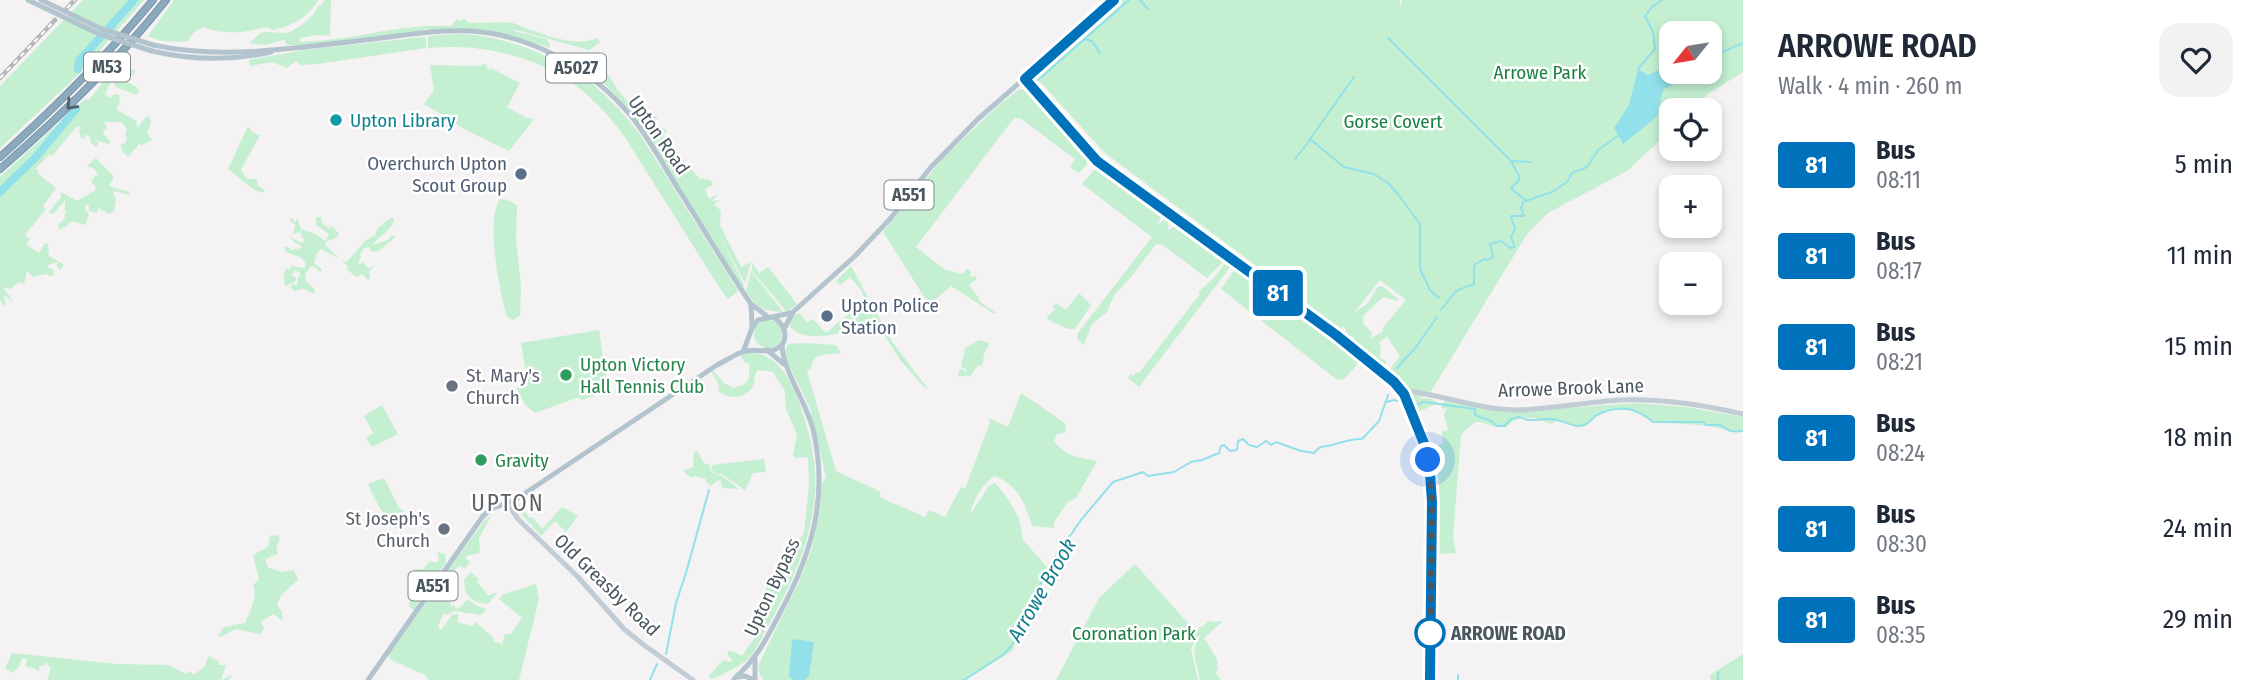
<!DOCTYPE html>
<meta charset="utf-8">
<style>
body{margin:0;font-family:"Fira Sans Condensed",sans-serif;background:#f2f2f3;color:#1f2937;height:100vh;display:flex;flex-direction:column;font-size:26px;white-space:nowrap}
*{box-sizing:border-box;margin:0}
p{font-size:23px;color:#747a83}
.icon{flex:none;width:38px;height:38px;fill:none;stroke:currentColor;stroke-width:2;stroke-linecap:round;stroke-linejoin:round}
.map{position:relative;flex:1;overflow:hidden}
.details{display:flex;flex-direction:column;background:#fff;width:525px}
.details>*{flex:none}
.badge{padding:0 14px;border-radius:5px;font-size:24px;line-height:46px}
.needle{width:46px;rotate:240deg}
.controls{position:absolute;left:1659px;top:21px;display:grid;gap:14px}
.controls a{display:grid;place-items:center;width:63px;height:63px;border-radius:14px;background:#fff;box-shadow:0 4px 10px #0003;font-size:35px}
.you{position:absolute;width:35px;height:35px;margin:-18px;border:5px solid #fff;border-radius:50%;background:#1a73e8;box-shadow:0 0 0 10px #1a73e833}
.map>.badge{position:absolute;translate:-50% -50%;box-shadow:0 0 0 4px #fff}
.round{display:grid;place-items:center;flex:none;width:74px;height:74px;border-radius:21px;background:#f2f2f3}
.headline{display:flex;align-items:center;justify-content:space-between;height:119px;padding:0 35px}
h1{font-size:33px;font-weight:600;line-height:52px}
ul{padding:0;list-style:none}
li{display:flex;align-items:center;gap:21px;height:91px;padding:0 35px}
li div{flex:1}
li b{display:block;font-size:26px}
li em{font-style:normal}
li .badge{min-width:77px;font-weight:700;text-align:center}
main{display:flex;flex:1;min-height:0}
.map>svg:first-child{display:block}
.green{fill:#c4efd0;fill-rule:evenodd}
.water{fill:#92e1ea}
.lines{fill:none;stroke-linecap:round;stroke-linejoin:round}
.stream{stroke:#92e1ea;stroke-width:2}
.river{stroke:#92e1ea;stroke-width:8}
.highway-casing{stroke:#7795aa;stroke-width:8}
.secondary{stroke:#c1ccd5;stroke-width:5}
.primary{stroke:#b3c4cf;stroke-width:5}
.highway{stroke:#8caabe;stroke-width:6}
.rail-casing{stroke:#b4b8bc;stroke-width:4.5}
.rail{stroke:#fff;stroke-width:2;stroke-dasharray:5;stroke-linecap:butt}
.primary-bridge{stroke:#b3c4cf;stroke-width:5}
.oneway{stroke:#515f68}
.line-casing{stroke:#fff;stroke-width:16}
.line{stroke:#0072bc;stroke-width:10}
.walk{stroke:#4a575f;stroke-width:7;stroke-dasharray:0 12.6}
.culture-dot{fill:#0f9aa8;stroke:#fff;stroke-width:2.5}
.service-dot{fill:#5c6f8a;stroke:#fff;stroke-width:2.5}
.leisure-dot{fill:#2e9e5b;stroke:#fff;stroke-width:2.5}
.worship-dot{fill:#6b7280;stroke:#fff;stroke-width:2.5}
.stop-dot{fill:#fff;stroke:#0072bc;stroke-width:3.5}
.labels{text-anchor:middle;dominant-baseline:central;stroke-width:5;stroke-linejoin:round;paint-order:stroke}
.shield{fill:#fff;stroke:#80898f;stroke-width:2}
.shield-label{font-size:18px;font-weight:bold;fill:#4a575f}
.park-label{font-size:19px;fill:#1b8043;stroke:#fff}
.culture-label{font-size:19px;fill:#0d838f;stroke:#fff;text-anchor:start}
.street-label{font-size:19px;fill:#4a575f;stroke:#fff}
.service-label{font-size:19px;fill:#4e5e75;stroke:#fff;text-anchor:end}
.leisure-label{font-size:19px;fill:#27864d;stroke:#fff;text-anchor:start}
.worship-label{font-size:19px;fill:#5b616d;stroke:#fff;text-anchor:start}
.stop-label{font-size:19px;font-weight:bold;fill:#4a575f;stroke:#fff;text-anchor:start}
.water-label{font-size:21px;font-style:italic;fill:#117f8c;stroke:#fff}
.quarter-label{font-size:23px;letter-spacing:2px;fill:#5f6367;stroke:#fff}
</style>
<main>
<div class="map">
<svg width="1743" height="680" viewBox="0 0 1743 680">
<rect width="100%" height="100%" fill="#f4f2f2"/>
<g class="green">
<polygon points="83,0 144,0 80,73 0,148 0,86"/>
<path d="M174 0H319C306 18 293 26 272 30L267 27C245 32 225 36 203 27L194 32 187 42 161 41 148 36Z"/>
<path d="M324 0H331L330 36 317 35 301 38 299 42C314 41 328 40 343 38 380 32 414 24 451 26L457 19 460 21 465 19 469 23C475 23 510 22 513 23 535 31 573 49 597 38L600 42 589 50 516 30 514 31 546 39 550 44 549 48C504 31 475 30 428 30L427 28 422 31 306 45H287L284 40 265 45 249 43C253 40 256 36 261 33 268 31 277 33 284 33 297 32 314 16 319 5H322Z"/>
<path d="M1118 0H1400V8L1402 0H1743V72L1708 94 1691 110H1671V130L1627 171 1548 213 1527 234 1430 393 1420 398 1432 399 1438 403 1416 413 1409 402 1411 396 1398 379 1389 371 1400 356 1387 337 1379 342 1381 347 1380 358 1386 361 1384 368C1371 361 1357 352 1354 337L1348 336 1344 326 1341 329 1105 153 1035 76ZM1671 33H1710V72H1671ZM1380 280 1406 300 1382 329 1383 331 1371 339 1372 332 1363 324V316L1383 297 1398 301V299L1382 286 1378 287 1368 303 1354 313Z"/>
<path d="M458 34C489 35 518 43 545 56L551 70C511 51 472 44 428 48V36Z"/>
<polygon points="423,37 426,38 426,48 318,64 300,65 296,61 287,68 272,62 250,66 249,60 304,50"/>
<polygon points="592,57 604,68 617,89 643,120 645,119 631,102 648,117 652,115 658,118 652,122 657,128 661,127 667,130 663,136 699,178 710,180 713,185 705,189 709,199 718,194 712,201 720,200 714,204 721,211 720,225 741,267 751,262 745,283 716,229 744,285 743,289 629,110 606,85 586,68 586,65"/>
<polygon points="482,64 486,64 488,70 491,68 520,83 507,107 527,118 534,119 509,151 468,131 424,104 434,90 430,65 481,66"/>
<path d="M120 66 124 70H135L134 75H131L129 78 123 72 118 71 124 80 137 87 139 93 136 95C129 93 125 89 117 88L114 83 111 82 105 94 110 98 115 94 119 95 120 103 116 108C121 114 129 116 137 121L136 125 138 127 146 117H150L151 123 147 133 152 140 141 146 140 143 128 157 123 152 120 145 125 143 127 138 125 135 127 130 122 122H104L107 128 104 130 103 134 110 141 109 144 98 141 95 137 98 144 96 147 91 143 89 135H86L84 139 81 138 79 130 81 126 76 127 53 155H49L35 169 39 171 38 174 56 188 43 206 46 209 25 235 30 239 26 244 39 253 45 243 48 244 49 256 63 264 62 269H59L57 267V262L48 265 47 267 53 269 54 275 49 276 47 274 33 277 27 271 24 284 18 282 11 289 3 287 13 302 4 295 6 306H5L0 300V177L85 99 89 100 113 70H117Z"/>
<path d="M568 69C592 77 626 116 641 136L738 291 728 299 723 293 624 136C607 112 588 94 565 77L563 74 564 71Z"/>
<polygon points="1020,89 1026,90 1087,157 1087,164 1079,173 1070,167 1075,159 1020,118 1014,118 916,247 944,269 962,274 967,269 971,272 970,277 975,276 977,279 969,285 979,298 978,300 996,313 993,313 951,286 931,303 933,307 930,306 883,232 943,158 1000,104"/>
<polygon points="248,126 253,133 260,135 241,170 247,179 256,179 258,182 257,185 265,190 263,193 253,189 228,169"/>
<polygon points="96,158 114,177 109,186 129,192 129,195 115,191 113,194 116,198 114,211 109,214 98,208 97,213 89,211 89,206 85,204 85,209 89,215 86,223 83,225 73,221 60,230 58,225 65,218 64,215 67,212 65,212 65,200 54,213 49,214 49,212 61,197 61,192 77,201 96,190 95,185 91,182 95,176 99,175 93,168 87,166"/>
<polygon points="1101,169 1162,215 1157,225 1167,218 1169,218 1168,231 1176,225 1223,256 1223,262 1207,278 1163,245 1156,244 1131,277 1114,295 1107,312 1092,324 1084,345 1077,339 1078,333 1152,237 1082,184 1094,170"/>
<path d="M500 199 507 200 517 205 516 238 521 287 520 315 513 320 507 317C500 293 485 220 500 199Z"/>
<path d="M316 217H321L323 224 332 230 330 224 339 234 336 238 325 242 327 247 340 259 321 249 317 253 314 263 322 269 320 272 315 267 311 266 305 274 306 282 315 289 314 294C304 290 307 286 295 291L290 287 294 283 295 286 297 285 298 278 301 274 295 270 291 276 296 277V281L286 286C283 283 283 273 287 268L290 271 291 266 305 268V262L302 258 286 252 284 247 286 246 292 250 301 248V245L295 243 289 236 301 243 305 241 300 232 293 234 295 225 289 220 292 218 295 223 297 218 301 229 316 234 325 241 329 234 316 225Z"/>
<path d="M390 218H393L394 220C390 233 379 235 372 245L388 240 392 235 395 237 379 251 371 252 369 247 364 248 360 254 361 256 358 262 360 264 363 262 368 268 375 266 369 271 370 278 368 280 362 274 357 277 347 270 348 267 342 261 347 262 365 241 375 235 378 228Z"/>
<polygon points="1226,262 1230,263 1230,267 1139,387 1128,378 1131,374 1133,376 1137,372 1139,373 1200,294 1198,292 1213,279"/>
<polygon points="752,263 759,273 768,267 797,304 787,312 752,271"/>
<path d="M851 266 893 343 928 389 925 388 901 361 879 327 866 322 864 327C844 332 807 345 790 327L792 316 799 313 807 322 813 319 826 333 866 299 862 294 863 292 850 277 840 285 836 281Z"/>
<polygon points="1237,266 1359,358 1356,366 1343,380 1336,379 1221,289"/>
<path d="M751 271 783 312C761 310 758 310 746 291Z"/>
<polygon points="1079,293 1091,305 1075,329 1068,329 1048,320 1047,317 1055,309 1053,307 1056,303 1066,310"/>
<circle cx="768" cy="334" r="14"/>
<polygon points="599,330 608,392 581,400 579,397 535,413 526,406 516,388 528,386 521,343"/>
<polygon points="979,340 990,343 984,354 982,366 978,365 970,377 966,375 960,377 958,375 960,369 964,370 966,373 966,369 961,367 965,348"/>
<path d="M804 343 836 345 841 353C829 355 812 351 811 369L807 371 836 471 881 492 879 497 925 517 929 510 945 517 961 487 965 489 990 422 988 418 1008 427 1021 393 1065 423 1066 432 1057 434 1054 441C1064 456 1081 458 1097 461L1076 498 1068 502 1054 522V528L1032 526C1026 505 1017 483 994 476 982 485 973 499 970 515L988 487 995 483 1006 496 1019 518 1023 540 1049 569 1012 651 966 680H764L760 675 758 666 799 582 812 548 820 511 822 484 826 477 810 408 786 359 785 352 788 344Z"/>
<path d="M748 352C779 354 790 379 800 405 810 434 817 462 815 494 811 544 789 590 764 633 760 641 754 654 747 660 738 667 723 675 711 679L708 677 723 660 730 662 733 660 727 655 729 650 742 656 763 625 759 621V614L764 612 758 603 768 585 777 589 785 574 782 568 786 563 790 566C795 560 799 551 797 542L804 533 809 485 808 457 796 458 793 455 797 435 786 409 785 391 773 372 758 370C753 376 756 379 753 386 747 399 726 400 718 390L719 385 711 371 713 370 724 383 733 388C750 384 750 380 749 363H745L741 356Z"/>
<path d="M1445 401 1504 412 1637 403 1686 407 1743 417V432L1701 425 1653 422 1635 410H1611L1595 416 1588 424 1579 426 1557 421 1550 424C1537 417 1517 413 1506 427 1481 429 1483 410 1461 435L1453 537 1456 553 1435 554V484L1428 450 1443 443 1442 431 1448 430 1444 415 1447 408 1443 409 1441 406Z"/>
<polygon points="382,405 398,434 372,447 366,438 373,433 364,416"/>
<polygon points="697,451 705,464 709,464 712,473 722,476 739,489 722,488 721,481 718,480 711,486 706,482 706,479 694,476 691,478 683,471 693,467 694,452"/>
<polygon points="764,459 766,472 753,473 745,490 723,475 713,473 711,465"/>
<path d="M384 478 399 508 404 511 396 515 395 520 400 524 398 529 391 527C384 514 374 499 368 484Z"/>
<polygon points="524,499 522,505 529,518 532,517 542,529 562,507 578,516 566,532 555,521 541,536 524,517 519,511 519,505"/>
<path d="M492 515 479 538 480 553 467 556 465 558 470 562 465 568 458 566C450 578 446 592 452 607L453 605 458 609 468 599 477 606 487 609 481 615 454 611 449 614H443L438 627 441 630 452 615 459 614 457 622 472 626 475 622 494 638 493 641 502 644 505 634H511L522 618 499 599 502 595 536 584 539 599 519 680H429L425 675 391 660 388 656 397 641 484 521Z"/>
<path d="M277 535 280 538 276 549 278 554 265 559 268 567 281 572 294 570 298 580 282 594 277 605 282 612 283 621 273 614 261 622 264 629 260 634 236 629 220 637 218 636 224 627 245 623C250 610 258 599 253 585L259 579 253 555 268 547 270 536Z"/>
<polygon points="437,552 445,554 446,563 430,582 414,610 412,609 409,606 412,592 417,595 419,591 412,580 418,573 413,569 423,569 430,561 437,563 439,560"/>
<path d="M1135 564 1194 630 1202 627 1210 620 1212 622 1223 621 1204 638 1217 659 1218 670 1215 672 1221 680H1200C1198 664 1188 649 1201 636L1199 635 1191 649 1198 680H1056L1099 598Z"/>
<path d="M473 569 471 573 479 579 477 582 489 596 494 593H497L489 603C478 605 471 600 465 591L464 580Z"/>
<polygon points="12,653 117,664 168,665 186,674 190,671 194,675 204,667 209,656 218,661 219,665 226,665 221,680 232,675 229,680 47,680 51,668 46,663 44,666 40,665 38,672 36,669 25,666 27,660 22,658 18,669 15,669 14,673 5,669"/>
<polygon points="1743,654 1743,680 1711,680 1710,675"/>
</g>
<g class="water">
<polygon points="1671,65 1671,72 1696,72 1663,90 1657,115 1653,120 1623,144 1614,128 1629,105 1638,69 1648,75"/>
<polygon points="795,639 814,642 809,676 805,680 793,680 789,676 792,641"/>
</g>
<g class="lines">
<g class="stream">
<polyline points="1140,0 1148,9"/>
<polyline points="1388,38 1511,161 1519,176 1519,180 1511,188 1525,200"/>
<polyline points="1084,39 1092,41 1100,53"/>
<polyline points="1713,56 1743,43"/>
<polyline points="1638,69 1655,49 1653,32 1645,16 1652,7 1662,0"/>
<polyline points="1354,77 1310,139 1344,167 1374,174 1388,183 1400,197 1420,224 1420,269 1430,290 1439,298"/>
<polyline points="1038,80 1129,0"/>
<polyline points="1295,159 1310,140"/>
<polyline points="1512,161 1531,162"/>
<polyline points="1441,310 1456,291 1474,284 1474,265 1484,259 1488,260 1493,257 1490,244 1501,241 1510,248 1515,247 1511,237 1515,229 1511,216 1524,216 1521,208 1523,202 1552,192 1567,182 1572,173 1587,167 1598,150 1618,136"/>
<polyline points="1397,368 1416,347 1437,317"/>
<polyline points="1386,402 1394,400 1404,402"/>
<path d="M1409 403 1416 405 1424 402 1475 409V415L1491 421 1497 426H1505L1511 419 1520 417C1529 423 1542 418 1552 419 1561 420 1570 426 1579 426 1588 426 1591 419 1597 415 1619 404 1635 407 1653 422H1703L1706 425H1721C1728 432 1734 432 1743 431"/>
<polyline points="666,654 676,603 686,573 709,490"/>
<polyline points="1718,672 1718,680"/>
<polyline points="1458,675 1458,680"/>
<polyline points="650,680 657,664"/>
<path d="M964 680 1004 654 1011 646 1022 629 1045 574 1058 553 1081 520 1113 482 1143 472 1148 476 1174 472 1191 462 1202 460 1219 453 1221 446 1224 445 1230 451 1237 450 1238 441 1243 439 1249 445 1257 447 1266 441 1271 445 1276 442 1301 451 1314 453 1320 447C1335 446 1348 438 1362 439L1379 421 1388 395"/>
</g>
<g class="river">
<polyline points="78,69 79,61 134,0"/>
<polyline points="0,192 36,157 76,109"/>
</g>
<defs>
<g id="highway">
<path d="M0 157C55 108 106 57 153 0"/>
<path d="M0 169C60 117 117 62 166 0"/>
</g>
</defs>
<use href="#highway" class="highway-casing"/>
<g class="secondary">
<polyline points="1025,79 1097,161 1336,335 1394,382 1404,394 1425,446 1430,474 1432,502 1430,680"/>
<path d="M1401 390C1440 394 1479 410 1518 410 1552 409 1586 402 1620 400 1660 398 1704 405 1743 414"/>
<polyline points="508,504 518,519 578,577 624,629 644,645 693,680"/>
</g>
<g class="primary">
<polyline points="28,0 99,34"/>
<polyline points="41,0 102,29"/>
<path d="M153 45C222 60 296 48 365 40 400 36 436 29 471 31 532 35 592 69 631 116 649 138 662 163 677 187 702 226 725 266 751 304L768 317"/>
<path d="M152 51C191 60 231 61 271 52"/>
<polyline points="751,304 752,326"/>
<polyline points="784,329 793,312 855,256 890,219 931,167 978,119 1114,0"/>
<polyline points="767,350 784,364"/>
<polyline points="743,352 752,328 758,320 791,313"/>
<polyline points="755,659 755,680"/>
<polyline points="738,677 745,676 754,680"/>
<path d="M734 679C757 658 766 640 780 613 812 553 829 497 813 429 806 401 782 370 782 344"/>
<path d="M368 680 483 516 491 509 515 500 717 365C725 361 734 355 742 352 753 347 766 354 776 349 791 341 785 324 773 317"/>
</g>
<use href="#highway" class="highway"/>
<defs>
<g id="rail">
<polyline points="67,8 75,0"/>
<polyline points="0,78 55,20"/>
</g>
</defs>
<use href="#rail" class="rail-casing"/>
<use href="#rail" class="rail"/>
<g class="primary-bridge">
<polyline points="102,29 153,45"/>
<polyline points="99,34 152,51"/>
</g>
</g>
<defs><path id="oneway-chevron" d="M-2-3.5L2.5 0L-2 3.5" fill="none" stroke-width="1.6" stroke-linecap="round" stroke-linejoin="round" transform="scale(1.75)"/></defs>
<use class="oneway" href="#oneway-chevron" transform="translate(71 105) rotate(134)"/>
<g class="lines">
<defs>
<polyline id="line" points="1114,0 1025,79 1097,161 1336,335 1394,382 1404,394 1425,446 1430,474 1432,502 1430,680"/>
</defs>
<use href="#line" class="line-casing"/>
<use href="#line" class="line"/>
<polyline class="walk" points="1428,460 1432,502 1430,633"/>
</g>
<circle class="culture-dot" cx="336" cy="120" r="7"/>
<g class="service-dot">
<circle cx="521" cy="174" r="7"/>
<circle cx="827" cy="316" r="7"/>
</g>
<g class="leisure-dot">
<circle cx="566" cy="375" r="7"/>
<circle cx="481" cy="460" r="7"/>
</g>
<g class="worship-dot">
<circle cx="452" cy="386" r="7"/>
<circle cx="444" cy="529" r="7"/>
</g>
<circle class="stop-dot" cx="1430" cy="633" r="14"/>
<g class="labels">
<g class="shield">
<rect x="84" y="52.5" width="46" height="29" rx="5"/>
<rect x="546" y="53.5" width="60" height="29" rx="5"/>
<rect x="884.5" y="180.5" width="49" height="29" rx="5"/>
<rect x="408.5" y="571.5" width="49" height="29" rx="5"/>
</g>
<g class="shield-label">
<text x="107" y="67">M53</text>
<text x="576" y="68">A5027</text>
<text x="909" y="195">A551</text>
<text x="433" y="586">A551</text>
</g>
<g class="park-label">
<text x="1540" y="72">Arrowe Park</text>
<text x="1393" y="121">Gorse Covert</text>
<text x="1134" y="633">Coronation Park</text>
</g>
<g class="culture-label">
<text x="350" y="120">Upton Library</text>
</g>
<g class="street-label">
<text transform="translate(659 135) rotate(55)">Upton Road</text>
<text transform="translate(1571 388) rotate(-2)">Arrowe Brook Lane</text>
<text transform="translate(607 585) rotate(44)">Old Greasby Road</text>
<text transform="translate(772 587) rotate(-65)">Upton Bypass</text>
</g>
<g class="service-label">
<text x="507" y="163">Overchurch Upton<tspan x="507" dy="22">Scout Group</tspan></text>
<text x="841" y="305" text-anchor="start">Upton Police<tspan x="841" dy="22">Station</tspan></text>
</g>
<g class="leisure-label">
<text x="580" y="364">Upton Victory<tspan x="580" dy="22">Hall Tennis Club</tspan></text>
<text x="495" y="460">Gravity</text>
</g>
<g class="worship-label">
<text x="466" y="375">St. Mary's<tspan x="466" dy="22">Church</tspan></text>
<text x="430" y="518" text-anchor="end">St Joseph's<tspan x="430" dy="22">Church</tspan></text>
</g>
<g class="stop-label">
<text x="1451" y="633">ARROWE ROAD</text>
</g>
<g class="water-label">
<text transform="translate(1042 590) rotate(-60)">Arrowe Brook</text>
</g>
<g class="quarter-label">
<text x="508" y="503">UPTON</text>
</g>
</g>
</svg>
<div class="controls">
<a><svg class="needle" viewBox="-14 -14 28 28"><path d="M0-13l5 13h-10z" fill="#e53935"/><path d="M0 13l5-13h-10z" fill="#747a83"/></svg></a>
<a><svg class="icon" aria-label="locate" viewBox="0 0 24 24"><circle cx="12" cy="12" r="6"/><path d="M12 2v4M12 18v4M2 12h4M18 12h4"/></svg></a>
<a>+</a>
<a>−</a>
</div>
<div class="you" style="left:1428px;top:460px"></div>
<b class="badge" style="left:1278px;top:293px;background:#0072bc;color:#fff">81</b>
</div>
<section class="details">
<div class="headline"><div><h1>ARROWE ROAD</h1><p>Walk · 4 min · 260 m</p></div><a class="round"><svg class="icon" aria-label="heart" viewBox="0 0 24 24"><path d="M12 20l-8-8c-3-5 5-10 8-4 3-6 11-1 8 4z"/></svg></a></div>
<ul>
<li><span class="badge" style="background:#0072bc;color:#fff">81</span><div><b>Bus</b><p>08:11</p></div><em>5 min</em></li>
<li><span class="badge" style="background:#0072bc;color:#fff">81</span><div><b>Bus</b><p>08:17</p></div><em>11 min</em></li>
<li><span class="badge" style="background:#0072bc;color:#fff">81</span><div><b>Bus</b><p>08:21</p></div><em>15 min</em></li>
<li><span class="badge" style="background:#0072bc;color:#fff">81</span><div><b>Bus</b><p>08:24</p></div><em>18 min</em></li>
<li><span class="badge" style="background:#0072bc;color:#fff">81</span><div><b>Bus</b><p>08:30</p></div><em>24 min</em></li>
<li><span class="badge" style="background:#0072bc;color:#fff">81</span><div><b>Bus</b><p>08:35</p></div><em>29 min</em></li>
</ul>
</section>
</main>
